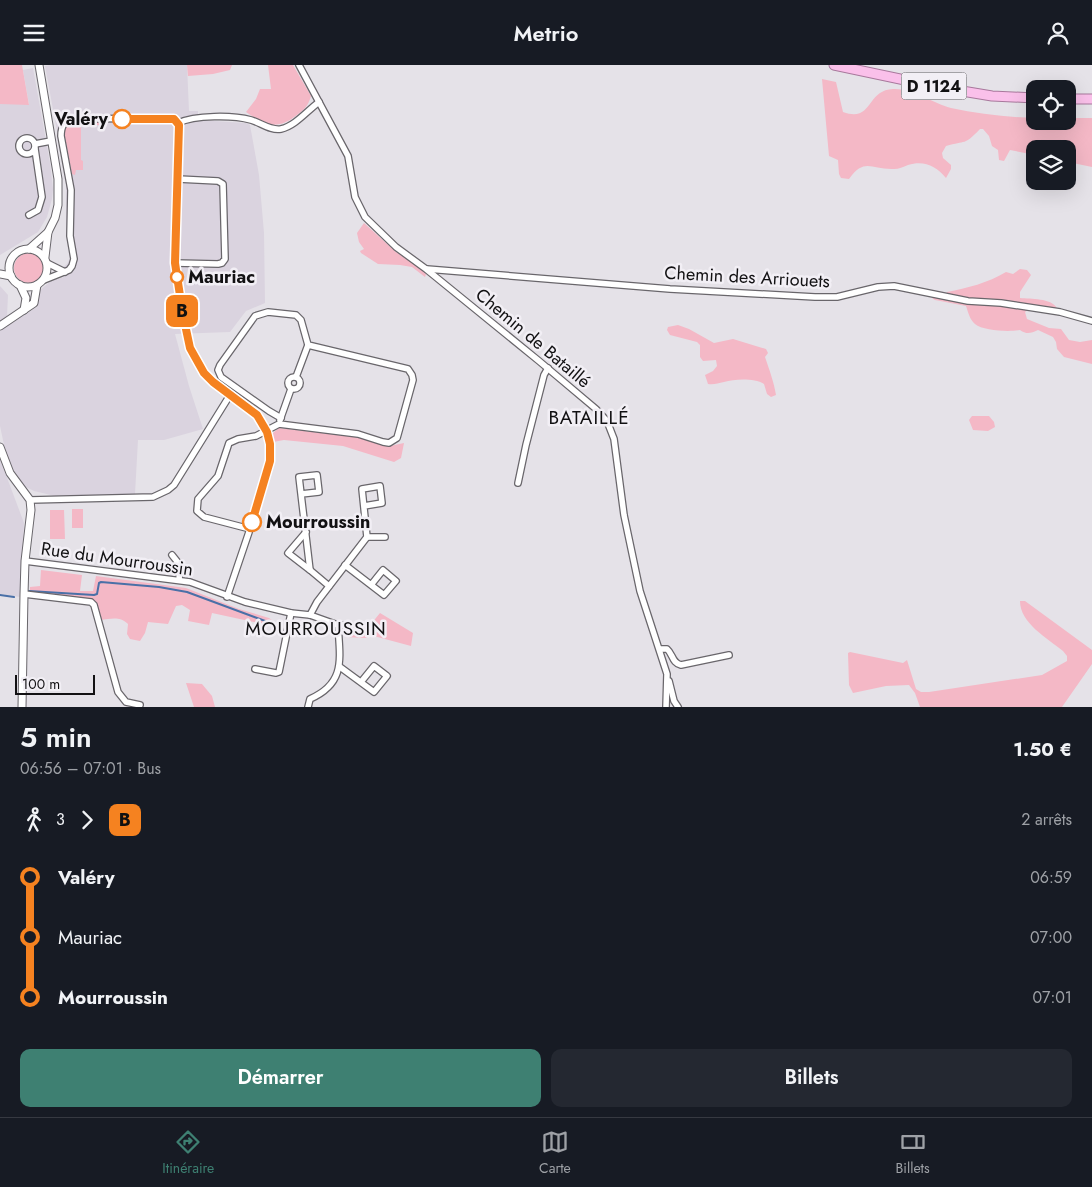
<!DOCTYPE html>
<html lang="fr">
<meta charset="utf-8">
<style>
body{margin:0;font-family:Jost,sans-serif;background:#242831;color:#f1f3f6;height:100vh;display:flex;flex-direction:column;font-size:19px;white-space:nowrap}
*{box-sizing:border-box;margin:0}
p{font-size:16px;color:#9ea1a6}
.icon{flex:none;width:28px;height:28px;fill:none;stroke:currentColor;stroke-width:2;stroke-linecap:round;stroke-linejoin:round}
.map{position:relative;height:642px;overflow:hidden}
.details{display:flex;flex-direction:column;background:#171b24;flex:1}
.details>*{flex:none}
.badge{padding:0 10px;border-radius:8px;font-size:18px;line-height:32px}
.tools{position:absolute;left:1026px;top:15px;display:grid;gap:10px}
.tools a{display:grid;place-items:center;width:50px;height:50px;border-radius:10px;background:#171b24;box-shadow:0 5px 20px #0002;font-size:25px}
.scale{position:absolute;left:15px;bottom:12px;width:80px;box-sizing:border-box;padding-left:5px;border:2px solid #121113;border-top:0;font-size:14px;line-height:18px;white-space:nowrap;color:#121113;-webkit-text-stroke:4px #f2eff5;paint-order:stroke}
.map>.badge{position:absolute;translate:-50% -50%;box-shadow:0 0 0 2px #fff}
.legs{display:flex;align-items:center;gap:8px;height:55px;padding:0 20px;font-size:16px}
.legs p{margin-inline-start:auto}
.overview{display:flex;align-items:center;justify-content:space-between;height:85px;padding:0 20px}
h1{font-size:28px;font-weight:600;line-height:38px}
.primary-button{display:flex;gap:10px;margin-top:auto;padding:10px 20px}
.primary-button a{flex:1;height:58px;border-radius:10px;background:#3e8072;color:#fff;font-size:20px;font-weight:600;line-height:58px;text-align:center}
.primary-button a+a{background:#242831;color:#f1f3f6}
ul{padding:0 20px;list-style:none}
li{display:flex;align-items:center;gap:18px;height:60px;font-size:19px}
li i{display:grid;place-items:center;width:8px;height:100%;margin:0 6px;background:currentColor}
li i::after{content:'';width:12px;height:12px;margin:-6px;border:4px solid;border-radius:50%;background:#171b24}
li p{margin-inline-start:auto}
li:first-child i{background:linear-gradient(#0000 50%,currentColor 0)}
li:last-child i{background:linear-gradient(currentColor 50%,#0000 0)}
header{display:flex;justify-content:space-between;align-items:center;height:65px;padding:0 20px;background:#171b24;font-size:22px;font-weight:600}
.tab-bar{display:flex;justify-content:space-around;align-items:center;height:70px;border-top:1px solid #363941;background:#171b24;font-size:14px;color:#9ea1a6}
.tab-bar a{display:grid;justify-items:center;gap:2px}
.tab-bar .selected{color:#3e8072}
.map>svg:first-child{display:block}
.built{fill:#dad3df;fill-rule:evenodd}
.green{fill:#f4b8c6}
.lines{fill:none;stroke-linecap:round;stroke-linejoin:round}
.stream{stroke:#4a70a7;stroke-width:2}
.minor-casing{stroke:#69666b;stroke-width:8}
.tertiary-casing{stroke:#69666b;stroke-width:9}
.trunk-casing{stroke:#a8789c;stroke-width:11}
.minor{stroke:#fff;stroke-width:5.5}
.tertiary{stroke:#fff;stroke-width:7}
.trunk{stroke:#fac0ea;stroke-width:9}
.line-1-casing{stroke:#fff;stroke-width:11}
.line-1{stroke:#f58220;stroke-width:8}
.stop-1-dot{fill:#fff;stroke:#f58220;stroke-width:2.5}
.labels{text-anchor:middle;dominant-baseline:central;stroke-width:5;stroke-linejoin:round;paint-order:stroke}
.shield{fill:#f2eff5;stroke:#555457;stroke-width:1}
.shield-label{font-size:16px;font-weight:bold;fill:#121113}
.stop-label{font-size:18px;font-weight:bold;fill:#121113;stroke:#f2eff5;text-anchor:start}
.street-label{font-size:18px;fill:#121113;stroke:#f2eff5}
.neighbourhood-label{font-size:19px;letter-spacing:1px;fill:#121113;stroke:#f2eff5}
</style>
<header><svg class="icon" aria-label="menu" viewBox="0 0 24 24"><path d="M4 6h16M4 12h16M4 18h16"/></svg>Metrio<svg class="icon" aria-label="person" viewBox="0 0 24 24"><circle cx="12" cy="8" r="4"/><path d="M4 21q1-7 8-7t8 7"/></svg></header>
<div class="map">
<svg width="1092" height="642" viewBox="0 0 1092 642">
<rect width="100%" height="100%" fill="#e5e2e8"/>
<g class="built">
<path d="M51 0H187L189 46H198V55L246 58 250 60 259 110 264 168 265 238 246 246 230 267 175 269 189 321 203 364 164 375H138L135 429 55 431 34 426 22 420 7 394 0 361V265L37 242 39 226 51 216 64 212 63 202 67 199 70 193 66 159V115L45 1ZM74 57 99 60H81V96L83 104 76 105 72 109 64 67V64Z"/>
<polygon points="33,3 50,98 53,124 52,134 47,152 38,167 0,190 0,39 29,39 23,5"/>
<polygon points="0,221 8,230 7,251 0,256"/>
<polygon points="0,394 24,458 20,532 0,529"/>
</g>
<g class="green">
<polygon points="0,0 22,0 29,40 0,39"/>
<polygon points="187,0 232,0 230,5 213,9 188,11"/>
<path d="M268 0H293L311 31C308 41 305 44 297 50 277 66 265 60 246 47L256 34 260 24H271Z"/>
<path d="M822 14 836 17 843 47C873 58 866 25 893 24 914 23 932 38 951 43 978 49 1007 52 1035 53V56H1068V53H1092V102L1068 97V84H1035V90L1010 85 1004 96 999 95 998 85 992 81 989 71 983 64H980C964 81 966 75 946 81L942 88 943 93 951 100V104L946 113C936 101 924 95 908 100 903 102 899 104 894 104 871 105 865 92 849 114L841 113 839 109 838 95 829 91Z"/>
<polygon points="74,57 99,57 99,60 81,61 81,95 83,96 83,105 76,105 75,110 72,109 64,67 65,61"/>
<polygon points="364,158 396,187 422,204 426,209 425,212 412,202 400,200 378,199 361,188 360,186 364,184 359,177 357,168"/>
<circle cx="29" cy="203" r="15"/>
<path d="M1020 204 1027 205 1031 210 1020 227V233C1031 234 1051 233 1057 243L1034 240 1025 247 1027 254 1049 263 1061 264 1069 275 1080 277 1092 275V299L1064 292 1057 284 1056 277 1053 272 1038 265C1031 268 1027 270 1020 265 1010 267 983 266 975 259 970 255 968 247 966 241L935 235 932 233H944L947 227C967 223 988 218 1006 207L1013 209Z"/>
<path d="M678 260 689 264 714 278 733 274 766 284 768 288 765 292C769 304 774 317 776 330L771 332 767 329 764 319C754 313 735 314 724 317 718 318 714 320 708 319L705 310 713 306 717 301 716 295 703 296 700 292V280L697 277 670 270 667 265 668 262Z"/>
<polygon points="972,351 989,351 994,357 995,362 988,366 973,365 969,355"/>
<polygon points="279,363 356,372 390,381 404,378 401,393 394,397 343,381 284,375 273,377 272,372 273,368"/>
<rect x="72" y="444" width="11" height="19"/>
<polygon points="50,445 64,445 65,474 50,474"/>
<path d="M41 505 82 510 80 526H93L96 511 186 523 239 544 269 553 273 556 272 561 212 548 209 560 188 556 190 545 182 540 176 541 168 559 148 557 145 568 140 576 130 574 127 569 128 559C119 551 112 554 100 555L96 539 30 528V522L40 521Z"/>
<path d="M1020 536H1025L1092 585V599L1062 642H920L915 628 909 620 886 621 853 628 849 620 848 588 850 587 903 598 907 595 916 624 921 627H929L1042 610 1067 596V591L1063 586C1047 573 1020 558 1020 536Z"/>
<polygon points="380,548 413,568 411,581 370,570 366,573 345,572 346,567 353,568 356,556 371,559"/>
<polygon points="186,618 202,619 212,631 215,642 194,642"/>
</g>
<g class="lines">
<g class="stream">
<polyline points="29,526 94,530 97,529 99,518 101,517 159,522 187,527 276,560"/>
<polyline points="0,530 14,532"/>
</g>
<defs>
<g id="minor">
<polyline points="299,0 348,91 355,132 365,152 396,182 426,204 539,296 596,344 607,356 614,374 624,450 640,526 667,609 666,642"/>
<polyline points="178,58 180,65 176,149 175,198 183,250 190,283 204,308 213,317 257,349 267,367 270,379 270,396 249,467 227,532"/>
<path d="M178 58C195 50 233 50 251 55 261 58 271 66 281 64 295 61 307 46 319 37"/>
<circle cx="27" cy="81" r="8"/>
<polyline points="35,79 51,76"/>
<polyline points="29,150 38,145 42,132 35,84"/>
<polyline points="47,198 65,207"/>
<polyline points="175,198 218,199 222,198 225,194 223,119 218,116 178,114"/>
<polyline points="427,204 670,224 815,232 837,232 878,222 894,221 968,236 1001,238 1060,247 1092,256"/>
<path d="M44 215 69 205 72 201 74 194 70 171 71 125 61 71C61 60 65 55 75 54L169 53 178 58"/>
<circle cx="294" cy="318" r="6"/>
<polyline points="296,312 308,280"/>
<polyline points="280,355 291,324"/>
<polyline points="518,418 526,380 544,310 548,303"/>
<polyline points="301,429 319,427 317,410 299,412 310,505 329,521"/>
<polyline points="30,435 153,432 168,425 174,420 230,330"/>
<polyline points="250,464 204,452 197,446 198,434 218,411 229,378 238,374 256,371 279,359 358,369 383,377 389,378 397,373 413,315 412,310 408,304 308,280 301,255 296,250 268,247 255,251 220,300 218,305 221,312 269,346 281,353"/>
<polyline points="306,467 288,488 310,505"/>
<polyline points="367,472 385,472"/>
<polyline points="172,490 180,500 179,515"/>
<polyline points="25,496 190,517 245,537 291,548 310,550 338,560 350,560"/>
<polyline points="345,500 384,530 396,516 383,505 371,520"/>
<polyline points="24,529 91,537 94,540 118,627 126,637 140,640"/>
<polyline points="310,550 317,537 367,472 362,424 380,421 382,438 364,441"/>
<path d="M660 584H667C673 589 672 598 681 600L729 590"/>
<polyline points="340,602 374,627 387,611 374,601 361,617"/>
<polyline points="255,604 276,608 279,607 291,548"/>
<polyline points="669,616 674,636 678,642"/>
<path d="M308 642 310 634C346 618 340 594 338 560"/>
</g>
<g id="tertiary">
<polyline points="39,0 58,114 58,140 55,153 48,167 45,192"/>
<circle cx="28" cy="203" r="19"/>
<polyline points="29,184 48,167"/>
<polyline points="0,209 11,211"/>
<polyline points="20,220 26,233 24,245"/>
<polyline points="0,261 34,238 37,220"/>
<polyline points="0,382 10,408 30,435 31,445 25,496 24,529 22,642"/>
</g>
<g id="trunk">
<polyline points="834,0 938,22 992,31 1035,33"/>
<polyline points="1068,34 1092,34"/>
</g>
</defs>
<use href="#minor" class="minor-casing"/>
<use href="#tertiary" class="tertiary-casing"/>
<use href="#trunk" class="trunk-casing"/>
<use href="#minor" class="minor"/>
<use href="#tertiary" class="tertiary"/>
<use href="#trunk" class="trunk"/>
</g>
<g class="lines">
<defs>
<polyline id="line-1" points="122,54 174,54 179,60 175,198 183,250 190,283 204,308 213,317 257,350 267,367 270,379 270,396 252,457"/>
</defs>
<use href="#line-1" class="line-1-casing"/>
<use href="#line-1" class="line-1"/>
</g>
<g class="stop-1-dot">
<circle cx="122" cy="54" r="9"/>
<circle cx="177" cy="212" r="6"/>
<circle cx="252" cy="457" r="9"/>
</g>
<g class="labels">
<rect class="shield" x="901.5" y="7.5" width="65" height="27" rx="4"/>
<g class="shield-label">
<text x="934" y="21">D 1124</text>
</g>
<g class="stop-label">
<text x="108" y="54" text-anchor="end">Valéry</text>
<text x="188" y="212">Mauriac</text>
<text x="266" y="457">Mourroussin</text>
</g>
<g class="street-label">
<text transform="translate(747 212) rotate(3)">Chemin des Arriouets</text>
<text transform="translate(533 273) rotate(40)">Chemin de Bataillé</text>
<text transform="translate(117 494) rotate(8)">Rue du Mourroussin</text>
</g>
<g class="neighbourhood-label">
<text x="589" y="352">BATAILLÉ</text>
<text x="316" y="563">MOURROUSSIN</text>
</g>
</g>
</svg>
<div class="tools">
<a><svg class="icon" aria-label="locate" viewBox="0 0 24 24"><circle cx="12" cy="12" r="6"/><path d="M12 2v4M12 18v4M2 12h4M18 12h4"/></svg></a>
<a><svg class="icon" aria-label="layers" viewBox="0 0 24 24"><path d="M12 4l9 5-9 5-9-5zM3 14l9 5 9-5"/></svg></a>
</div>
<div class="scale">100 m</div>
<b class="badge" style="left:182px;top:246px;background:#f58220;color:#111">B</b>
</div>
<section class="details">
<div class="overview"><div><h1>5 min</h1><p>06:56 – 07:01 · Bus</p></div><b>1.50 €</b></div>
<div class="legs"><svg class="icon" aria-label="walk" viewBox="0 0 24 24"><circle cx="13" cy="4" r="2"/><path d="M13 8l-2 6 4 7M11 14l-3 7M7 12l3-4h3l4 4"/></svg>3<svg class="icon" aria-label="forward" viewBox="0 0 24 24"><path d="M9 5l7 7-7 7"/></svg><b class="badge" style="background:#f58220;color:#111">B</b><p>2 arrêts</p></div>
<ul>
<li><i style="color:#f58220"></i><b>Valéry</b><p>06:59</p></li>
<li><i style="color:#f58220"></i><span>Mauriac</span><p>07:00</p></li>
<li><i style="color:#f58220"></i><b>Mourroussin</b><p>07:01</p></li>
</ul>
<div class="primary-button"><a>Démarrer</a><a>Billets</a></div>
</section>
<nav class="tab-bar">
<a class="selected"><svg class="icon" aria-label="directions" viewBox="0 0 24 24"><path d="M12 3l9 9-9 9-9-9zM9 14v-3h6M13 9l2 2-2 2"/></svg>Itinéraire</a>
<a><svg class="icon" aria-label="map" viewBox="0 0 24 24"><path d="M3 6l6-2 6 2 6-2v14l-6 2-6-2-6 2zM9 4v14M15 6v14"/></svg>Carte</a>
<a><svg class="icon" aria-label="tickets" viewBox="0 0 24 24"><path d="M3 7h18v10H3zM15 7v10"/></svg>Billets</a>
</nav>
